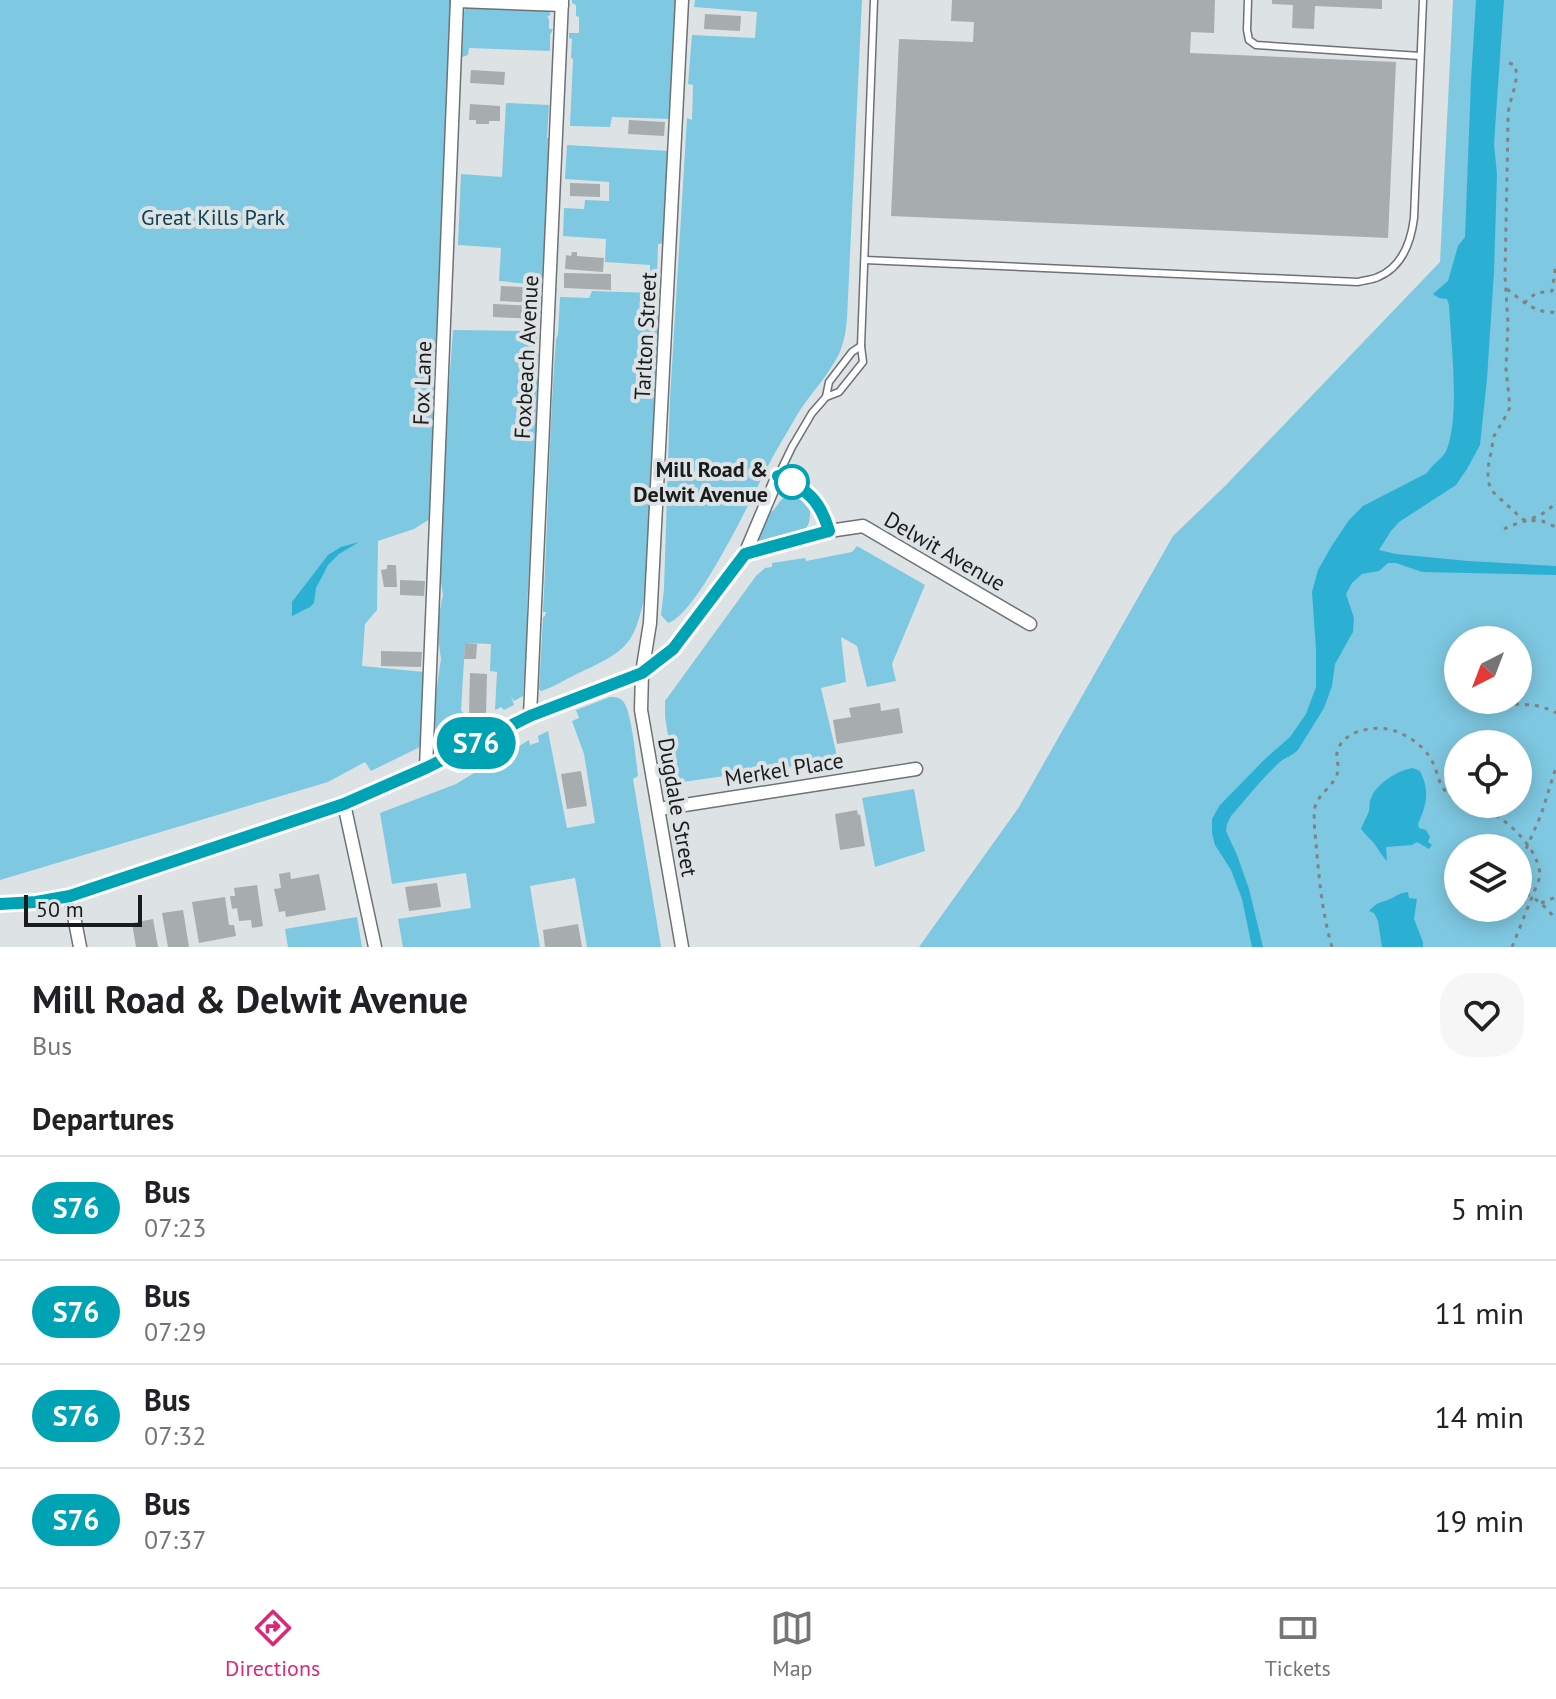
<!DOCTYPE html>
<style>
body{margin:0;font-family:"PT Sans",sans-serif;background:#f6f6f6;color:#202124;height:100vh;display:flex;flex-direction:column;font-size:30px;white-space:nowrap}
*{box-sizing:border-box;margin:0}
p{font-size:26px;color:#757577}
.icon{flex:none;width:44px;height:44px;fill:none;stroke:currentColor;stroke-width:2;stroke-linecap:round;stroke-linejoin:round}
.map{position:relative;height:947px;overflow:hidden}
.sheet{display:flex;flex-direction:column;background:#fff;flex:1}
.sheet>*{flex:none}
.badge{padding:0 16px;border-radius:26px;font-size:28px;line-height:52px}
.needle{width:52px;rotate:222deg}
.fabs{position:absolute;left:1444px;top:626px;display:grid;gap:16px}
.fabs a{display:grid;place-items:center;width:88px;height:88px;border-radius:50%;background:#fff;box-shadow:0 4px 20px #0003;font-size:40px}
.scale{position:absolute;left:24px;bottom:20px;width:118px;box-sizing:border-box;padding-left:8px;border:4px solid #1a1c1c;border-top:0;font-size:22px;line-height:28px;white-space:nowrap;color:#1a1c1c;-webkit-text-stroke:6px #dde3e5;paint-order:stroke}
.map>.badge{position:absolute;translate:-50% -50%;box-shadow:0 0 0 4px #fff}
h2{padding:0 32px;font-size:30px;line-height:72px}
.round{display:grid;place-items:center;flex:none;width:84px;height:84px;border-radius:32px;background:#f6f6f6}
.overview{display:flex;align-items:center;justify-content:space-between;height:136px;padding:0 32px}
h1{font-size:38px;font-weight:700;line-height:60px}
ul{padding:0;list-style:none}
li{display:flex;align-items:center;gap:24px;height:104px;padding:0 32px;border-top:2px solid #e0e0e0}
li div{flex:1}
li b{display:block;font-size:30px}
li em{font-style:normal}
li .badge{min-width:88px;font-weight:700;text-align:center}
.tabs{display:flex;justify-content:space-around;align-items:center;height:112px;border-top:2px solid #e0e0e0;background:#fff;font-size:22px;color:#757577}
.tabs a{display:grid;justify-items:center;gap:4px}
.tabs .current{color:#db2777}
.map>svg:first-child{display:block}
.green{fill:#7ec8e1;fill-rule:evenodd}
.water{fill:#2bb0d4}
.building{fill:#a7acae}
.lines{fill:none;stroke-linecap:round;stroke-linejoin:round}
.service-casing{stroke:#6d7274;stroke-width:9}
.minor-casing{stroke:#6d7274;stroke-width:15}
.path{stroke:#7f8384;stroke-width:3;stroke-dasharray:4 6;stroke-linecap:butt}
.service{stroke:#fff;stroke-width:6}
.minor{stroke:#fff;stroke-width:12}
.line-casing{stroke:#fff;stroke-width:18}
.line{stroke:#00a3b4;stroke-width:12}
.stop-dot{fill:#fff;stroke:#00a3b4;stroke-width:4}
.labels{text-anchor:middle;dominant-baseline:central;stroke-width:8;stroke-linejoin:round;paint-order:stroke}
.park-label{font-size:22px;fill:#0d4454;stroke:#dde3e5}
.street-label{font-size:22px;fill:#1a1c1c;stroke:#dde3e5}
.stop-label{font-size:22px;font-weight:bold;fill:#1a1c1c;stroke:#dde3e5;text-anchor:end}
</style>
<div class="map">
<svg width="1556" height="947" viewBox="0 0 1556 947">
<rect width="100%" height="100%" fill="#dde3e5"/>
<g class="green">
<polygon points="0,0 451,0 439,337 430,519 414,529 378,541 377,610 365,624 362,666 424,672 423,743 418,748 371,771 365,762 328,782 0,880"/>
<polygon points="572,0 675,0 670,119 612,117 610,127 570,126 573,59 571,58 572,39 569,38 569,33 579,33 579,17 576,16 576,5 572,3"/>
<path d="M695 0H862L847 319C846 331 844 343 839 354 828 376 810 394 797 415 790 428 782 440 775 453 757 485 699 614 668 623L661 615 664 589 670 399 687 118 692 120 693 85 688 84 692 35 755 38 757 12 694 7Z"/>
<path d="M1453 0H1556V947H919L1019 807 1173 536 1226 485 1440 262ZM1458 640H1518V700H1458ZM1458 744H1518V804H1458ZM1458 848H1518V908H1458Z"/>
<polygon points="469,7 545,9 551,14 547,17 549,19 549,29 553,29 550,35 550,51 469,48 468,55 462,57 464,12 465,9"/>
<polygon points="506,103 549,105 547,138 550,138 543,283 540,285 499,281 501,248 458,245 461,174 502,177"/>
<polygon points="567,145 669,151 665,243 658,244 657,281 650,280 650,265 605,262 606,239 563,236 564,208 584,209 585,200 609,201 609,182 565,179"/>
<path d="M592 291 655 293V315L661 316 647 587C634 642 633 648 581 672 567 678 555 687 541 691L539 689 543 617 545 616 546 612H543C548 521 549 430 556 339L558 334 560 297 589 298Z"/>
<polygon points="453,330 538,331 535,352 539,353 536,377 539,379 527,608 527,620 529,623 523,696 514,701 511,696 514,705 504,710 501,707 495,710 497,672 490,671 491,644 465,643 461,711 463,712 462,731 451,734 443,734 437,731 434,726 433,713 441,659 438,636 438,619 443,595 440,575 441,500"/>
<path d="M788 495 801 500 810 511C810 518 810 525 804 530 797 536 770 542 760 542L756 534 767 514C777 511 778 499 788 495Z"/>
<polygon points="857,546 925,585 892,664 896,681 867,687 857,646 841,637 846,682 821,688 837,756 829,761 676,783 665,717 665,701 756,576 765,568 772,567 772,563 805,558 806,561 852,552"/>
<path d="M610 697C615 697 618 697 622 700 632 709 636 762 638 776L633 779 661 947H587L575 878 530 886 540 947H403L398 919 471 908 466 873 392 884 380 813 456 784 529 740 530 745 539 742 538 736 548 731 567 828 595 823 584 754 572 721 579 718 576 710Z"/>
<polygon points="914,789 925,851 875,867 862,798"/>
<polygon points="357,917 362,947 288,947 285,929"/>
</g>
<g class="water">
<path d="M1476 0H1504L1494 144 1497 174 1494 272 1487 379 1480 445 1467 469 1456 485 1399 522 1391 531 1379 550 1396 554 1468 561 1556 566V575L1422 572 1396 563H1388L1379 571 1362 574 1352 583 1346 594 1354 618 1353 632 1335 664 1332 686 1324 708 1298 750C1293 755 1287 757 1281 761 1263 777 1247 798 1231 816L1227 824 1226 831 1237 855 1249 889 1263 947H1252L1242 899 1231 870 1215 845 1212 833V819L1220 805 1265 759 1290 737 1306 714 1316 687V650L1312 592 1318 570 1331 547 1349 520 1363 506 1427 473C1432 464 1444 458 1447 449 1460 415 1451 343 1449 305L1447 299 1439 298 1433 294 1448 281 1458 246 1465 237 1471 81Z"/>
<polygon points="359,542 339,554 328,565 316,588 314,603 310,607 292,616 292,602 328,555 341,547"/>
<path d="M1413 768 1420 771C1430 791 1427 804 1418 824L1419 828 1426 830 1430 837 1428 842 1432 845 1429 849 1417 842 1412 845 1386 847 1387 861C1381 855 1378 848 1373 842 1369 838 1365 834 1361 829 1363 823 1367 817 1369 811 1370 805 1369 804 1371 798 1377 783 1398 770 1413 768Z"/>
<path d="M1408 892 1409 898 1417 899 1414 919 1423 942V947H1382L1378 921 1374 913 1369 911C1379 901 1378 904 1390 899 1397 896 1399 893 1408 892Z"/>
</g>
<g class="building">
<polygon points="952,0 1215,0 1214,33 1191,32 1190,53 1396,62 1388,238 891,216 899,39 973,42 974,22 951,21"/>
<polygon points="1272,0 1382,0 1382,9 1315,6 1314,29 1292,28 1293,5 1272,4"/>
<polygon points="705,14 741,16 740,31 704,29"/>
<polygon points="471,70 505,72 504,85 470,83"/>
<polygon points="470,104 500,106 500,121 489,121 489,124 476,124 476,120 469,120"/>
<polygon points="629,120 665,122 664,136 628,134"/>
<polygon points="570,183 600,184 600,197 570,196"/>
<polygon points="572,252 577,252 577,256 604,258 603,272 565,269 566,255 571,256"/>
<polygon points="564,273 611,274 611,290 564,288"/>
<polygon points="501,286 539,288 538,303 500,301"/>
<polygon points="493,304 538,306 537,319 493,317"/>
<polygon points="387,565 396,565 397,587 384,587 381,570 387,569"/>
<polygon points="400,580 425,581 424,596 400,595"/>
<polygon points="465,643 477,644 476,659 464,659"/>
<polygon points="381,651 422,652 421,667 381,666"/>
<polygon points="470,673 487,674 486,714 469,714"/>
<polygon points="880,703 881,711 899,708 903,733 837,744 833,720 851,717 849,708"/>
<polygon points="581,771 587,806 567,809 561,774"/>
<polygon points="857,810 858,815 860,814 865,846 840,850 835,814"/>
<polygon points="290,872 291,879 319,874 326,910 286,917 285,911 279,912 274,889 281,888 279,874"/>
<polygon points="437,883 441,907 409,911 405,887"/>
<polygon points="257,885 263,926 252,928 251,920 239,921 237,908 232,909 230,896 235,896 234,888"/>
<polygon points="225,897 229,925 234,925 236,936 199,943 192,902"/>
<polygon points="183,910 189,947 168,947 162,913"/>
<polygon points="153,919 158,947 136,947 132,923"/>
<polygon points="578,924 582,947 545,947 543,930"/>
</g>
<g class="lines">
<defs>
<g id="service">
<polyline points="1248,0 1247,30 1249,40 1256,45 1420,56"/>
<path d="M865 260 1358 282C1364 280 1372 280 1378 277 1402 267 1411 242 1414 218L1423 0"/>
<polyline points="826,397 829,382 852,352 861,346"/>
<polyline points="778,476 792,447 812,413 826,397 839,392 863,362 861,346 874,0"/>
</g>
<g id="minor">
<polyline points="457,1 562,5"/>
<polyline points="745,554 829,531 863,526 1030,624"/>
<polyline points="530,716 562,0"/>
<polyline points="426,768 457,0"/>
<polyline points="344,804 375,947"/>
<polyline points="659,809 916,769"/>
<polyline points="70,896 80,947"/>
<path d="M0 904 36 902 70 896 344 804 426 768 530 716 642 673 673 649 745 554 778 476C807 489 821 500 829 531"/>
<polyline points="682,947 641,710 642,673 650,623 682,0"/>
</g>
</defs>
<use href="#service" class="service-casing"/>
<use href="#minor" class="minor-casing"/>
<g class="path">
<path d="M1509 63 1515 65C1519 80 1513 90 1510 104 1508 110 1508 118 1508 124L1505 276 1508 323 1506 369 1510 407 1507 414 1494 436 1488 468V481L1492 491 1519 516 1524 520 1542 521 1556 527"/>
<path d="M1507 289C1522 301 1536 314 1556 312"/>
<polyline points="1524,303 1536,293 1552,291 1556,264"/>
<path d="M1504 529C1521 520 1545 519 1556 501"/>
<path d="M1495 705C1516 704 1538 702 1556 713"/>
<path d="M1468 804C1480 808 1492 812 1503 820 1520 833 1540 855 1540 877L1512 947"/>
<polyline points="1518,867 1541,815 1556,767"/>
<polyline points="1518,888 1541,903 1556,919"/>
<polyline points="1541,903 1556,897"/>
<path d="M1332 947C1322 913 1319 878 1316 843 1315 832 1313 818 1315 807 1319 792 1335 786 1338 771 1339 765 1336 759 1337 753 1341 730 1377 724 1395 731 1407 735 1421 744 1429 756 1441 773 1435 790 1458 800"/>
</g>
<use href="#service" class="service"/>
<use href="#minor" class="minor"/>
</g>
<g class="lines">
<defs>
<path id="line" d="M0 904 36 902 70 896 344 804 426 768 530 716 642 673 673 649 745 554 829 531C820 500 807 489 778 476"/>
</defs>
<use href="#line" class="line-casing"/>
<use href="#line" class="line"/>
</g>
<circle class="stop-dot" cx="792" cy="482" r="16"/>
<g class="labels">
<g class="park-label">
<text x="213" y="217">Great Kills Park</text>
</g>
<g class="street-label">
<text transform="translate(645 336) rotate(-87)">Tarlton Street</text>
<text transform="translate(526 357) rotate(-87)">Foxbeach Avenue</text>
<text transform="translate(422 383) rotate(-88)">Fox Lane</text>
<text transform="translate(945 551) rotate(30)">Delwit Avenue</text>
<text transform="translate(784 769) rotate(-9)">Merkel Place</text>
<text transform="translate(678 807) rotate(80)">Dugdale Street</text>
</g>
<g class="stop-label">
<text x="768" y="469">Mill Road &amp;<tspan x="768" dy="25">Delwit Avenue</tspan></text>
</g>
</g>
</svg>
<div class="fabs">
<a><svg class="needle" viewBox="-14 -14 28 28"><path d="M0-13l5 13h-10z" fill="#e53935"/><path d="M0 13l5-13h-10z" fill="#757577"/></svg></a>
<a><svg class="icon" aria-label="locate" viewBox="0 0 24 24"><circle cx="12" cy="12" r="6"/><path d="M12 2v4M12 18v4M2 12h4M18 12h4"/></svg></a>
<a><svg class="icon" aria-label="layers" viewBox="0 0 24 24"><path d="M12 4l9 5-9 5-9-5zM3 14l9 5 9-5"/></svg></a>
</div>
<div class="scale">50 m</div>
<b class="badge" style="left:476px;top:743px;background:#00a3b4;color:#fff">S76</b>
</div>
<section class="sheet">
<div class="overview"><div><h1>Mill Road &amp; Delwit Avenue</h1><p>Bus</p></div><a class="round"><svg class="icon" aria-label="heart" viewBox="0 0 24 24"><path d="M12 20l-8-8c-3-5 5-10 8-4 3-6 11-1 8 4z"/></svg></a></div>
<h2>Departures</h2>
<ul>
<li><span class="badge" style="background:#00a3b4;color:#fff">S76</span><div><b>Bus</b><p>07:23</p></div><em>5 min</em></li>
<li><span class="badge" style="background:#00a3b4;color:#fff">S76</span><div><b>Bus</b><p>07:29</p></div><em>11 min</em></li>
<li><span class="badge" style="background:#00a3b4;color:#fff">S76</span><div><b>Bus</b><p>07:32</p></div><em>14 min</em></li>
<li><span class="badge" style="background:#00a3b4;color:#fff">S76</span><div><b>Bus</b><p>07:37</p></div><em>19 min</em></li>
</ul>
</section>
<nav class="tabs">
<a class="current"><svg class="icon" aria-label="directions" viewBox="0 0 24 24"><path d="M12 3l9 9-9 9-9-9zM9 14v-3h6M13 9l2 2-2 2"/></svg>Directions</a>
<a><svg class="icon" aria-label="map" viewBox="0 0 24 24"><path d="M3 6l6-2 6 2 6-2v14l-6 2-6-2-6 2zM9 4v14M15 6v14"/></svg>Map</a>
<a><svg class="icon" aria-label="tickets" viewBox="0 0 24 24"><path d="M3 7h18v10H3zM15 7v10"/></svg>Tickets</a>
</nav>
